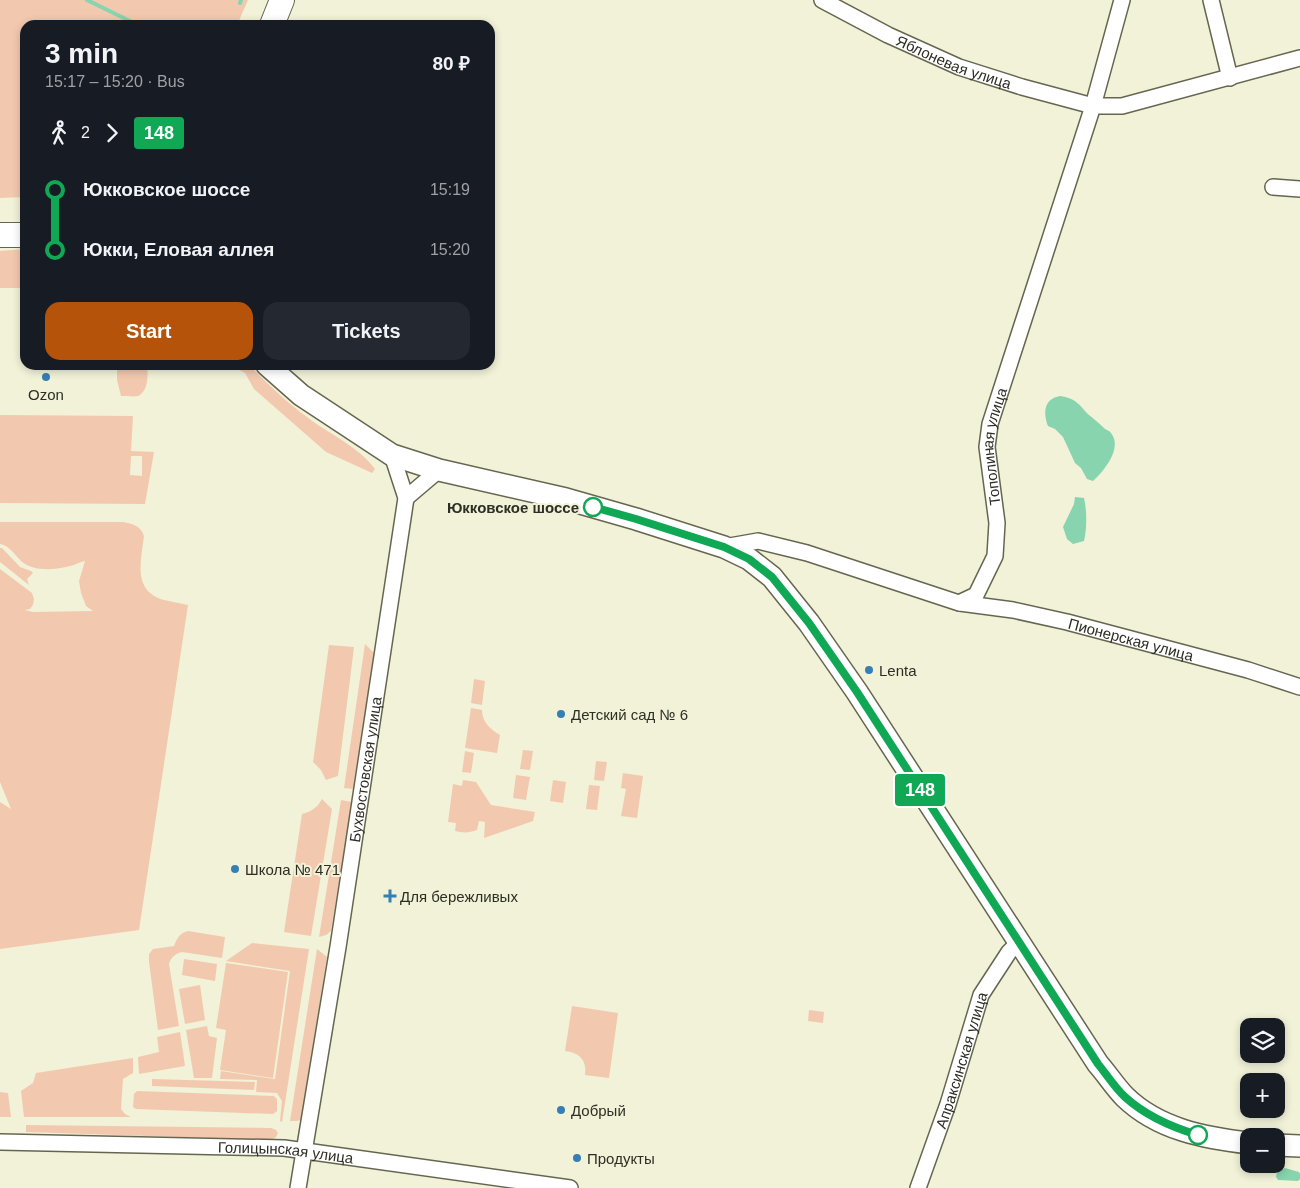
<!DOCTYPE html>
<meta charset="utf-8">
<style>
body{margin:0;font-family:Arial,sans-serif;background:#242831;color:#f1f3f6;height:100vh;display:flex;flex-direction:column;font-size:19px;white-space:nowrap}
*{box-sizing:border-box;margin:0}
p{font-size:16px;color:#9ea1a6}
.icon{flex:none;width:28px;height:28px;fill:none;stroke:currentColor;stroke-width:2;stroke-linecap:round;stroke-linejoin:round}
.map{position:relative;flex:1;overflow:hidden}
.panel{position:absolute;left:20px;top:20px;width:475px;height:350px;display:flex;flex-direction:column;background:#171b24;border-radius:15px;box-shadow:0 2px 8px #0003}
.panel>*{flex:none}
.badge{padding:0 10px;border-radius:4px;font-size:18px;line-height:32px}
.controls{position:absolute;left:1240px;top:1018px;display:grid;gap:10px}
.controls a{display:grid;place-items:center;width:45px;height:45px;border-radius:10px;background:#171b24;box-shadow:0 2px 8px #0003;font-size:25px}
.map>.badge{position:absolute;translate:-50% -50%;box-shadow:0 0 0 2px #fff}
.legs{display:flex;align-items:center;gap:8px;height:55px;padding:0 25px;font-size:16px}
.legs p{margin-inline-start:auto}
.head{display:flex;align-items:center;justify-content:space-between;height:85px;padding:0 25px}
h1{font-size:28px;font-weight:600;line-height:38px}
.primary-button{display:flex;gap:10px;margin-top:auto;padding:10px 25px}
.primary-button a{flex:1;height:58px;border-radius:15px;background:#b45309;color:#fff;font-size:20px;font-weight:600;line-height:58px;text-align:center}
.primary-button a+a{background:#242831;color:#f1f3f6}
ul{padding:0 25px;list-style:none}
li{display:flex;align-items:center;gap:18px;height:60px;font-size:19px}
li i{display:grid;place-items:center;width:8px;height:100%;margin:0 6px;background:currentColor}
li i::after{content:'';width:12px;height:12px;margin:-6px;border:4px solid;border-radius:50%;background:#171b24}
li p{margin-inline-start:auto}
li:first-child i{background:linear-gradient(#0000 50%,currentColor 0)}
li:last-child i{background:linear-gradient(currentColor 50%,#0000 0)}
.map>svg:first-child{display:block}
.green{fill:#f2c9af;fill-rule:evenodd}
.water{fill:#87d4ae}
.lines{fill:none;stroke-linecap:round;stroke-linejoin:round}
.stream{stroke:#87d4ae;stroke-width:4}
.street-casing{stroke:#666650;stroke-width:18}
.secondary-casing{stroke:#666650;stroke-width:24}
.primary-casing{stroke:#666650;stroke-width:26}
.street{stroke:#fff;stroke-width:15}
.secondary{stroke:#fff;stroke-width:21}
.primary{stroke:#fff;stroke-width:24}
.line-1-casing{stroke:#fff;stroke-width:11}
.line-1{stroke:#10a855;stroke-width:8}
.poi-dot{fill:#347fb3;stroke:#f1f2d8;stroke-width:2}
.stop-1-dot{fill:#fff;stroke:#10a855;stroke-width:2.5}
.labels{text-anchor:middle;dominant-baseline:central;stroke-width:4;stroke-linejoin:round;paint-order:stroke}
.street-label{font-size:15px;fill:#2e2e25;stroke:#f1f2d8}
.poi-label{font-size:15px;fill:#2e2e25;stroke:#f1f2d8;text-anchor:start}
.stop-label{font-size:15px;font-weight:bold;fill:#2e2e25;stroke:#f1f2d8;text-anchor:end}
</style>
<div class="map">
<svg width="1300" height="1188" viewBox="0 0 1300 1188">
<rect width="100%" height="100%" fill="#f1f2d8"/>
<g class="green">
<polygon points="0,0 248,0 237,25 25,25 25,197 0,198"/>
<polygon points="25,249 25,288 0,288 0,251"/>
<path d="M117 365H147C148 374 149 391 138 396 134 397 126 396 121 396L117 380Z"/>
<path d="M231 365H249C267 383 286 402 307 417 329 434 358 446 375 469L372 473 326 452 254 389 245 373Z"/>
<path d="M0 415 133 416 131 451 154 452 145 504 0 503ZM131 456H142V476L130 475Z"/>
<path d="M0 522H123C133 524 140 525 144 536 141 561 132 591 164 600 172 602 180 603 188 605L139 930 0 949V802L11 809 0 782V569L32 593 34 599 33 605 30 609 25 610 33 612 93 611 86 606 81 593 79 581 85 561C80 562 75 565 70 566 55 570 33 572 21 561 14 554 10 546 0 544Z"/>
<polygon points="0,548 2,548 20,567 31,571 33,573 27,579 29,585 0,562"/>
<polygon points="365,644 374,653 353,789 344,788"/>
<polygon points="329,645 354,647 338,776 326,780 321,770 313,762"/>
<polygon points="474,679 485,681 482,705 471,703"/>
<path d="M471 708 482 710C482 722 490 729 500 735L497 753 465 748Z"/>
<polygon points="523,750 533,751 530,770 520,769"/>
<polygon points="465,751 474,753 471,773 462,772"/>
<polygon points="596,761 607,762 604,781 594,780"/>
<polygon points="623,773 643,776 637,818 621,816 626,789 621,788"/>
<polygon points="516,775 530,777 526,800 513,798"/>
<path d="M463 780 476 782 491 805 535 812 533 821 484 838 485 822 479 821 477 830C469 833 463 833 455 831L456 823 448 822 453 784 462 786Z"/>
<polygon points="553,780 566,782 563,803 550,801"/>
<polygon points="589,785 600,786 597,810 586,809"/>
<path d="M322 799 332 809 311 936 284 932 302 814C311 812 318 807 322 799Z"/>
<polygon points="341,800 352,802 331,931 326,935 319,937"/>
<path d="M188 931 225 937 222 958 182 952C175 954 171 957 169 964L179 1026 158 1030 149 962V954L153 949 174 946C177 938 180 933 188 931Z"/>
<polygon points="252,943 309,949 282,1122 280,1121 282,1101 277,1093 256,1092 257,1080 220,1079 221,1071 275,1079 290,971 226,961"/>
<polygon points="317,949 327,957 301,1120 297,1121 290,1121"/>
<polygon points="184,959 217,964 215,981 182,975"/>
<polygon points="226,963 288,972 273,1078 220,1070 226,1030 216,1028"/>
<polygon points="200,985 205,1020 185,1024 179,989"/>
<path d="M572 1006 618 1013 609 1078 585 1075C587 1060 580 1053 565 1051Z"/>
<polygon points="809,1010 824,1012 823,1023 808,1021"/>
<polygon points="207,1026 209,1036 217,1038 212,1078 194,1078 186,1030"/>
<polygon points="180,1032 185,1066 139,1074 138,1057 159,1052 157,1037"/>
<polygon points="133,1058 133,1073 123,1079 121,1109 125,1114 131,1117 24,1117 21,1091 33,1083 36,1073"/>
<polygon points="152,1079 255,1082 254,1090 152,1086"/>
<polygon points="137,1091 274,1096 277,1099 277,1111 273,1114 136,1109 133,1107 134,1094"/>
<polygon points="0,1092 8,1093 11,1117 0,1117"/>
<polygon points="26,1125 271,1128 276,1130 278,1133 276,1137 271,1140 26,1132"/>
</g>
<g class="water">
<path d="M1060 396C1076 398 1079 405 1089 415 1094 419 1099 423 1104 428 1106 430 1109 430 1111 433 1123 448 1104 471 1093 481L1087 479 1081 468 1075 463 1063 437 1055 429 1048 426C1043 412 1044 399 1060 396Z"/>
<path d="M1075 497 1084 498C1087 511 1087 528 1084 541L1073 544 1067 539 1063 527 1074 504Z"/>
<polygon points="1285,1168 1299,1172 1300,1174 1300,1179 1298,1181 1278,1180 1276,1177 1277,1172"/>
</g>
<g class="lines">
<g class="stream">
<polyline points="87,0 138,25"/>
<polyline points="240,3 241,0"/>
</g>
<defs>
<g id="street">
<path id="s1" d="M822 0 888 35 959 67 1022 87 1093 106H1122L1300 58"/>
<polyline points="1211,0 1230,78"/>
<polyline points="1273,187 1300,189"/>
<polyline points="406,498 439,470"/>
<path id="s2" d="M724 547 758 541 807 553 959 603 976 595 995 556 997 523 987 447 990 424 1093 106 1122 0"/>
<path id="s3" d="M960 603 1013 610 1067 622 1248 670 1300 687"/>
<path id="s4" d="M0 1142 284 1148 570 1188"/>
<path id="s5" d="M298 1188 338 947 406 498 392 455"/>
<path id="s6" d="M918 1188 948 1104 981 995 1009 952 1019 942"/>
</g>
<g id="secondary">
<path d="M267 365 301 395 392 455 439 470 566 499 636 519 724 547 749 559 772 577 809 623 857 692 1098 1064C1107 1074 1115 1087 1125 1097 1158 1129 1204 1138 1249 1143"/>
<polyline points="1276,1145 1300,1146"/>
</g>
<g id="primary">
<polyline points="272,25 282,0"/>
<polyline points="0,235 25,235"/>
</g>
</defs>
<use href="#street" class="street-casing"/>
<use href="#secondary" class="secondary-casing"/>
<use href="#primary" class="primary-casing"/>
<use href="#street" class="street"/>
<use href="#secondary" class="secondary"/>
<use href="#primary" class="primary"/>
</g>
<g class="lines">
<defs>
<path id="line-1" d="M593 507 636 519 724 547 749 559 772 577 809 623 857 692 1098 1064C1107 1075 1115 1088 1125 1097 1146 1116 1171 1127 1198 1135"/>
</defs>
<use href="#line-1" class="line-1-casing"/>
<use href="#line-1" class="line-1"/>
</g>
<g class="poi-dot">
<circle cx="46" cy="377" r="5"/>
<circle cx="869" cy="670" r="5"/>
<circle cx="561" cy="714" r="5"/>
<circle cx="235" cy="869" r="5"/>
<path d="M387.5 888.5h5v5h5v5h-5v5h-5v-5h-5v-5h5z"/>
<circle cx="561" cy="1110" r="5"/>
<circle cx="577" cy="1158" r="5"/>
</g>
<g class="stop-1-dot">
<circle cx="593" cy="507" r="9"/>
<circle cx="1198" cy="1135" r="9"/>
</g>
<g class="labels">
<g class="street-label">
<text stroke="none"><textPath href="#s1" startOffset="146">Яблоневая улица</textPath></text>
<text stroke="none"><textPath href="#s2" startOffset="418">Тополиная улица</textPath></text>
<text stroke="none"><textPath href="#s3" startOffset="175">Пионерская улица</textPath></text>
<text stroke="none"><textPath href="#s5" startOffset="424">Бухвостовская улица</textPath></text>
<text stroke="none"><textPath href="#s6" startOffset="135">Апраксинская улица</textPath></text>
<text stroke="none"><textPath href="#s4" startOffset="286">Голицынская улица</textPath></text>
</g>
<g class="poi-label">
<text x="46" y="394" text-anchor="middle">Ozon</text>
<text x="879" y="670">Lenta</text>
<text x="571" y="714">Детский сад № 6</text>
<text x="245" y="869">Школа № 471</text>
<text x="400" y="896">Для бережливых</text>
<text x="571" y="1110">Добрый</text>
<text x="587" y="1158">Продукты</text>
</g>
<g class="stop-label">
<text x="579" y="507">Юкковское шоссе</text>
</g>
</g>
</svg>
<div class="controls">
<a><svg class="icon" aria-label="layers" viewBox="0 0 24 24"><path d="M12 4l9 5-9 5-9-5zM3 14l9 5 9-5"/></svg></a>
<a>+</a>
<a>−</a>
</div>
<b class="badge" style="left:920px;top:790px;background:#10a855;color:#fff">148</b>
<section class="panel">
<div class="head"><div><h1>3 min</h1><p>15:17 – 15:20 · Bus</p></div><b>80 ₽</b></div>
<div class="legs"><svg class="icon" aria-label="walk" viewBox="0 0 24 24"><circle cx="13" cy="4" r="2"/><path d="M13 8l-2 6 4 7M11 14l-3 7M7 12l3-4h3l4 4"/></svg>2<svg class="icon" aria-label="forward" viewBox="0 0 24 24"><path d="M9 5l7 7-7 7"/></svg><b class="badge" style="background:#10a855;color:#fff">148</b></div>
<ul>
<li><i style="color:#10a855"></i><b>Юкковское шоссе</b><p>15:19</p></li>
<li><i style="color:#10a855"></i><b>Юкки, Еловая аллея</b><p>15:20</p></li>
</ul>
<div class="primary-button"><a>Start</a><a>Tickets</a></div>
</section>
</div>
